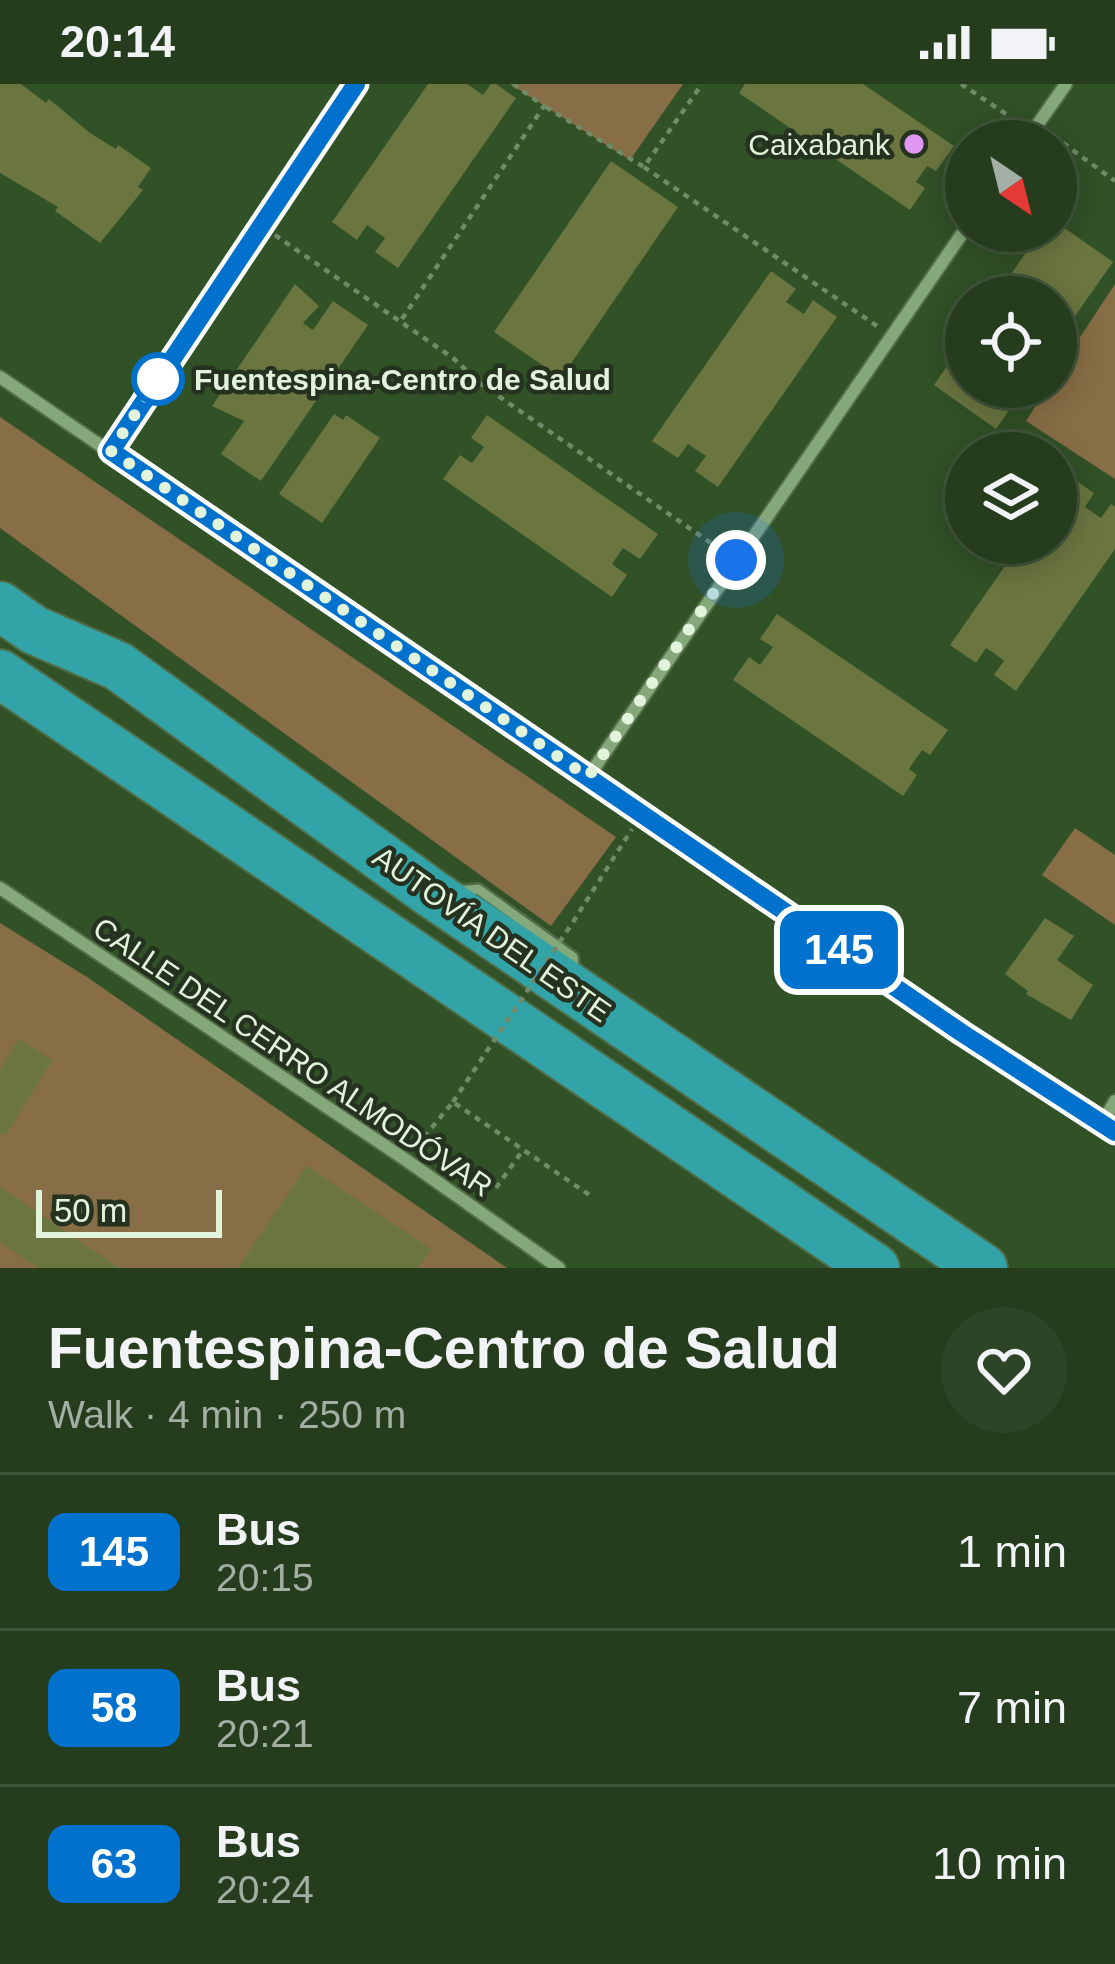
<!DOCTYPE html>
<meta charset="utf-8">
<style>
body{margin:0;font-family:Helvetica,sans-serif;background:#2d4426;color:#f1f3f6;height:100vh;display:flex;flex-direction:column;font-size:45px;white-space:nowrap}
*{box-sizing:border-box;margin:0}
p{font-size:39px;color:#a3aea4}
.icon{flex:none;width:66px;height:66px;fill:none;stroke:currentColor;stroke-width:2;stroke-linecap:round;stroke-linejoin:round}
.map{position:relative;height:1184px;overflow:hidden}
.panel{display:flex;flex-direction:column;background:#253d1d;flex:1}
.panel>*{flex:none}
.badge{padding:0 24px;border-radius:18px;font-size:42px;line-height:78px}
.needle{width:78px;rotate:145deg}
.fabs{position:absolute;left:945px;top:36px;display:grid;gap:24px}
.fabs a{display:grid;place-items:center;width:132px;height:132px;border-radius:50%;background:#253d1d;box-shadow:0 6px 30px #0003,0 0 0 3px #42563b;font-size:60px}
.scale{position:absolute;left:36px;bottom:30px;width:186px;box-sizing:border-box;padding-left:12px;border:6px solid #e1f4db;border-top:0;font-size:33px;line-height:42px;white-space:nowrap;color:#e1f4db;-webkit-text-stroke:9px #24321f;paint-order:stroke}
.you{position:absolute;width:60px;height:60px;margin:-30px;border:9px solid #fff;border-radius:50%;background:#1a73e8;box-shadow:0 0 0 18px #1a73e833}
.map>.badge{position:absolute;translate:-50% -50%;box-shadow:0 0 0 6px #fff}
.round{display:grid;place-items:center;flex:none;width:126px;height:126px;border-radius:63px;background:#2d4426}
.headline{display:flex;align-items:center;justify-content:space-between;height:204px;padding:0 48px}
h1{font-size:57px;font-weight:700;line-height:90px}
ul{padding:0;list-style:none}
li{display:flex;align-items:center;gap:36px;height:156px;padding:0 48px;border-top:3px solid #42563b}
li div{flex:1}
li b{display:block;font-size:45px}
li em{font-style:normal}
li .badge{min-width:132px;font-weight:700;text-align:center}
.status{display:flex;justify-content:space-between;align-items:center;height:84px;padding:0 60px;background:#253d1d;direction:ltr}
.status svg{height:33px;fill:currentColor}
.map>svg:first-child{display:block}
.green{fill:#886e46}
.building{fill:#6a7540}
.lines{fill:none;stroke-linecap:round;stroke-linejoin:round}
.service-casing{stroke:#506b46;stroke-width:14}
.minor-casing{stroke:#506b46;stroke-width:16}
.motorway-casing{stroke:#506b46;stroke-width:52}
.path{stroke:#6f8b67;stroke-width:4.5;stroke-dasharray:6 6;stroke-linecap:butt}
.service{stroke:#85a87a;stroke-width:9}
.minor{stroke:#85a87a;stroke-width:12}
.motorway{stroke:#32a3a7;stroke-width:48}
.path-bridge{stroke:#6f8b67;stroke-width:4.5;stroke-dasharray:6 6;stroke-linecap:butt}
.line-casing{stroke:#fff;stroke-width:27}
.line{stroke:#0072ce;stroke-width:18}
.walk{stroke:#e1f4db;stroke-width:12;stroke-dasharray:0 21.6}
.poi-dot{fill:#de98f2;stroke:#24321f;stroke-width:4.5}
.stop-dot{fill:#fff;stroke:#0072ce;stroke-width:6}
.labels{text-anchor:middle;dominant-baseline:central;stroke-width:9;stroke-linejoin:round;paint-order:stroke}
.poi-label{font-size:30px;fill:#e1f4db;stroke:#24321f;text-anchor:end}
.stop-label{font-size:30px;font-weight:bold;fill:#e1f4db;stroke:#24321f;text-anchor:start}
.street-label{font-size:30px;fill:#e1f4db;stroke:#24321f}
</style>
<div class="status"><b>20:14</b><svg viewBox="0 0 49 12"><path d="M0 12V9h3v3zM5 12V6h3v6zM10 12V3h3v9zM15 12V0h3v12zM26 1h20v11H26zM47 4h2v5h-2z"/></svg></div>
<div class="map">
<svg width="1115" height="1184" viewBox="0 0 1115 1184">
<rect width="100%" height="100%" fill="#315127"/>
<g class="green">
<polygon points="510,0 683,0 630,76"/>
<polygon points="1115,200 1115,395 1026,337 1048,303 1056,303 1056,290"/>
<polygon points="0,333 616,753 551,842 0,444"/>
<polygon points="1075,744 1115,771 1115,841 1042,791"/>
<polygon points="0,839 87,893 507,1184 0,1184"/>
</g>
<g class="building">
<polygon points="0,0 21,0 46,19 49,15 90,49 116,65 118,61 151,84 138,103 143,106 100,159 55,127 58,123 0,89"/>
<polygon points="428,0 467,0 483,11 491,0 496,0 516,14 398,184 375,168 385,154 367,141 357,156 332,138"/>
<polygon points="745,0 863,0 954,62 936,87 927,82 916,98 925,104 910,126 739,9"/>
<polygon points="611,77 678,123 561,294 494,248"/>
<polygon points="1056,138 1113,178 1056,259 1056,213 995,213 1041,147 1056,147"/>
<polygon points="771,187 796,205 786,218 804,230 813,216 837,233 718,403 695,387 706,372 688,360 678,374 652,357"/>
<polygon points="295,200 319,222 303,239 313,246 333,217 368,241 261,397 221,370 244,337 212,322"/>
<polygon points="966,255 966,303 1025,303 996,345 934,301"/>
<polygon points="334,330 343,336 346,331 380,354 322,439 279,410"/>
<polygon points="487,331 658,450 640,475 623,464 612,480 627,491 612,513 443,395 460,371 472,379 484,363 471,354"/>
<polygon points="1069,392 1094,409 1085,423 1101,434 1111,420 1115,423 1115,465 1016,607 994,591 1004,577 994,569 986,564 976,579 950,561 1021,459 1056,459 1056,410"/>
<polygon points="777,530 948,646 930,671 922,666 909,685 917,691 903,712 733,596 749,573 760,581 773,563 760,555"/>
<polygon points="1045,834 1074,852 1057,876 1093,901 1071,936 1026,910 1028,907 1005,890"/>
<polygon points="19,955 52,976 5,1052 0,1049 0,986"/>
<polygon points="307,1082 431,1165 418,1184 238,1184"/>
<polygon points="0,1103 119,1184 38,1184 0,1158"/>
</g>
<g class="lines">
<defs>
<polyline id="service" points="458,807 478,805 573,873 575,888"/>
<g id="minor">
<polyline points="1026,57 1066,0"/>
<polyline points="0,293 962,949 1115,1048"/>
<polyline points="111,366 356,0"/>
<polyline points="588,693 966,144"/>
<polyline points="0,804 406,1076 559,1184"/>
<polyline points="1102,1040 1115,1017"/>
</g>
<g id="motorway">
<polyline points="0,522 34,546 118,582 431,809 983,1184"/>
<polyline points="0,590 875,1184"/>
</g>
</defs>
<use href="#service" class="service-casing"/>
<use href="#minor" class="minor-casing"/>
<use href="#motorway" class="motorway-casing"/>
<g class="path">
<polyline points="961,0 1006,30"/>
<polyline points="546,23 644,83 702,0"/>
<polyline points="1063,59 1115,97"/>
<polyline points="644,83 877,242"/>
<polyline points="275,151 453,274 481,300 721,466"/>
<polyline points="402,235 544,22 513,0"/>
<polyline points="573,838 632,745"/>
<polyline points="424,1053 453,1018 591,1112"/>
<polyline points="496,1104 523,1066"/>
</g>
<use href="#service" class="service"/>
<use href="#minor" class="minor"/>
<use href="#motorway" class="motorway"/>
<polyline class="path-bridge" points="453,1018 573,838"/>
</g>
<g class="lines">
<defs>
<polyline id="line" points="356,0 111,367 962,949 1115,1048"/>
</defs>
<use href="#line" class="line-casing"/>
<use href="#line" class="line"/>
<polyline class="walk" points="158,295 111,367 588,693 736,476"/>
</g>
<circle class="poi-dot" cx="914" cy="60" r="12"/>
<circle class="stop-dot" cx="158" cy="295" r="24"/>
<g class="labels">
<g class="poi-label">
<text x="890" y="60">Caixabank</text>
</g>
<g class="stop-label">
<text x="194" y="295">Fuentespina-Centro de Salud</text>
</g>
<g class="street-label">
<text transform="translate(492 850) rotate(35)">AUTOVÍA DEL ESTE</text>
<text transform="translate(293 973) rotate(34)">CALLE DEL CERRO ALMODÓVAR</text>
</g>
</g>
</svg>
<div class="fabs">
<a><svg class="needle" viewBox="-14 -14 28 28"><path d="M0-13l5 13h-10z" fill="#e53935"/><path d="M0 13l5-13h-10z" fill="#a3aea4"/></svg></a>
<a><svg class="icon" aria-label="locate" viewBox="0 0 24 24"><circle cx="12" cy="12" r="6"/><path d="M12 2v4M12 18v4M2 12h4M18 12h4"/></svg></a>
<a><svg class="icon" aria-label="layers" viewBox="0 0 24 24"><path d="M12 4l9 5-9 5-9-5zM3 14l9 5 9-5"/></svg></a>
</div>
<div class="scale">50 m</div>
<div class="you" style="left:736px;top:476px"></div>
<b class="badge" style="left:839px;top:866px;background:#0072ce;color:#fff">145</b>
</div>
<section class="panel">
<div class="headline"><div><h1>Fuentespina-Centro de Salud</h1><p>Walk · 4 min · 250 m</p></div><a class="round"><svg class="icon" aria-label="heart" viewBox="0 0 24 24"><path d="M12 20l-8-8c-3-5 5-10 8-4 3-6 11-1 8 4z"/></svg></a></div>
<ul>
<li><span class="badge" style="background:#0072ce;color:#fff">145</span><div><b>Bus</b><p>20:15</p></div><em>1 min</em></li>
<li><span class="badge" style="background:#0072ce;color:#fff">58</span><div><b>Bus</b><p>20:21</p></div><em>7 min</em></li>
<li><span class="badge" style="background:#0072ce;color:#fff">63</span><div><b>Bus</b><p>20:24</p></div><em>10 min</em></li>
</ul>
</section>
